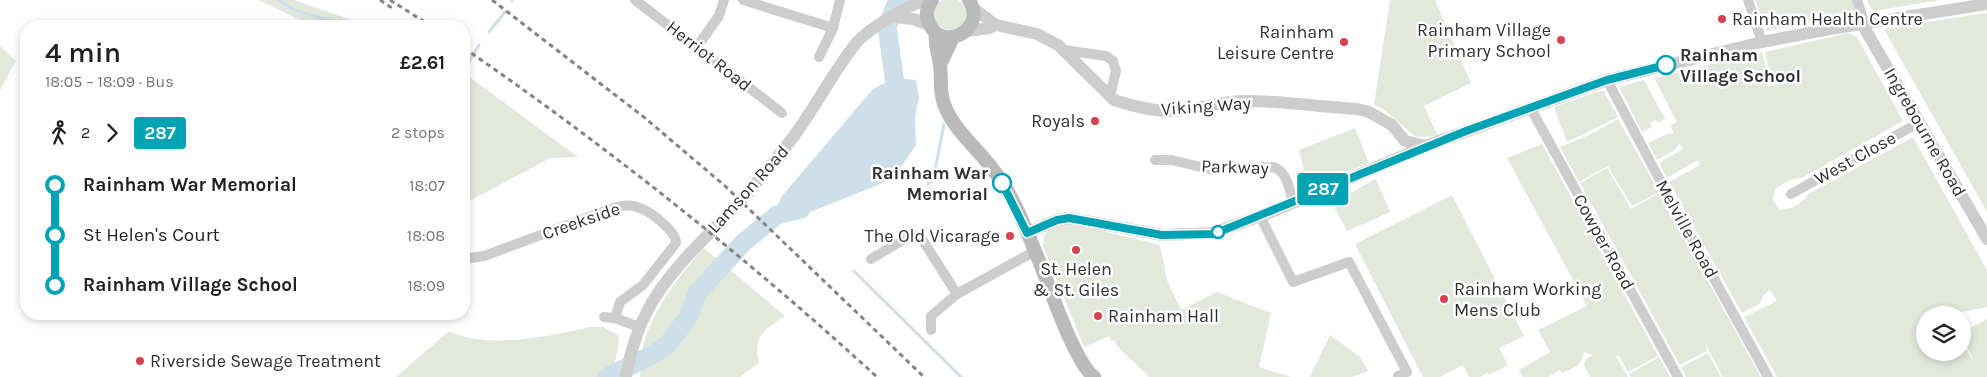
<!DOCTYPE html>
<meta charset="utf-8">
<style>
body{margin:0;font-family:Karla,sans-serif;background:#f6f6f6;color:#202124;height:100vh;display:flex;flex-direction:column;font-size:19px;white-space:nowrap}
*{box-sizing:border-box;margin:0}
p{font-size:16px;color:#757577}
.icon{flex:none;width:28px;height:28px;fill:none;stroke:currentColor;stroke-width:2;stroke-linecap:round;stroke-linejoin:round}
.map{position:relative;flex:1;overflow:hidden}
.panel{position:absolute;left:20px;top:20px;width:450px;height:300px;display:flex;flex-direction:column;background:#fff;border-radius:20px;box-shadow:0 2px 8px #0003}
.panel>*{flex:none}
.badge{padding:0 10px;border-radius:4px;font-size:18px;line-height:32px}
.tools{position:absolute;left:1916px;top:306px;display:grid;gap:10px}
.tools a{display:grid;place-items:center;width:55px;height:55px;border-radius:50%;background:#fff;box-shadow:0 2px 8px #0003;font-size:25px}
.map>.badge{position:absolute;translate:-50% -50%;box-shadow:0 0 0 2px #fff}
.legs{display:flex;align-items:center;gap:8px;height:55px;padding:0 25px;font-size:16px}
.legs p{margin-inline-start:auto}
.headline{display:flex;align-items:center;justify-content:space-between;height:85px;padding:0 25px}
h1{font-size:28px;font-weight:600;line-height:38px}
ul{padding:0 25px;list-style:none}
li{display:flex;align-items:center;gap:18px;height:50px;font-size:19px}
li i{display:grid;place-items:center;width:8px;height:100%;margin:0 6px;background:currentColor}
li i::after{content:'';width:12px;height:12px;margin:-6px;border:4px solid;border-radius:50%;background:#fff}
li p{margin-inline-start:auto}
li:first-child i{background:linear-gradient(#0000 50%,currentColor 0)}
li:last-child i{background:linear-gradient(currentColor 50%,#0000 0)}
.map>svg:first-child{display:block}
.green{fill:#e3e8dc}
.water{fill:#cddfe9}
.lines{fill:none;stroke-linecap:round;stroke-linejoin:round}
.stream{stroke:#cddfe9;stroke-width:3}
.river{stroke:#cddfe9;stroke-width:19}
.minor{stroke:#cdcdcd;stroke-width:10}
.tertiary{stroke:#cdcdcd;stroke-width:12}
.secondary{stroke:#bababa;stroke-width:14}
.rail{stroke:#858585;stroke-width:3;stroke-dasharray:5 4;stroke-linecap:butt}
.line-1-casing{stroke:#fff;stroke-width:11}
.line-1{stroke:#00a3b4;stroke-width:8}
.poi-dot{fill:#d64252;stroke:#fff;stroke-width:2}
.stop-1-dot{fill:#fff;stroke:#00a3b4;stroke-width:2.5}
.labels{text-anchor:middle;dominant-baseline:central;stroke-width:5;stroke-linejoin:round;paint-order:stroke}
.poi-label{font-size:18px;fill:#303030;stroke:#fff;text-anchor:start}
.stop-label{font-size:18px;font-weight:bold;fill:#303030;stroke:#fff;text-anchor:start}
.street-label{font-size:18px;fill:#303030;stroke:#fff}
</style>
<div class="map">
<svg width="1987" height="377" viewBox="0 0 1987 377">
<rect width="100%" height="100%" fill="#fff"/>
<g class="green">
<circle cx="950" cy="14" r="16"/>
<polygon points="258,0 294,0 369,26 313,26"/>
<polygon points="1390,0 1435,0 1471,83 1424,106 1438,136 1416,137 1383,109 1374,105"/>
<polygon points="1755,0 1852,0 1856,11 1767,31"/>
<polygon points="1867,0 1942,0 1873,11"/>
<polygon points="1987,13 1987,212 1885,31 1886,28"/>
<path d="M1848 33 1857 37 1903 121 1802 178 1790 180 1775 189 1773 200 1780 210C1793 209 1801 204 1809 194L1913 137 1987 270V307L1948 315H1925V352H1962L1963 343 1975 364 1963 338V332L1987 319V377H1777L1744 317 1777 301 1770 290 1764 295 1759 304 1742 313 1669 182 1700 165 1698 160 1667 178 1659 163 1683 149 1679 143 1675 150 1657 160 1648 143 1667 134 1674 133 1670 126 1677 122 1654 78 1762 52 1769 79 1768 87 1775 84 1774 78H1771L1765 52Z"/>
<polygon points="0,46 16,61 0,90"/>
<polygon points="464,73 578,157 550,158 464,204"/>
<polygon points="1644,80 1665,119 1658,123 1656,120 1650,123 1652,127 1642,132 1619,87"/>
<polygon points="1603,90 1618,117 1567,142 1554,107"/>
<polygon points="1618,119 1659,192 1632,206 1608,166 1579,182 1560,147 1589,135"/>
<polygon points="1355,128 1369,163 1309,187 1299,150"/>
<path d="M1542 144 1658 356 1628 372 1619 356H1616L1628 377H1590L1584 365 1586 359 1593 355 1584 352C1581 366 1577 366 1562 373L1560 370 1548 377H1523L1519 370 1550 352 1538 330 1587 306 1507 158Z"/>
<polygon points="1607,168 1631,209 1659,193 1761,377 1723,377 1706,345 1707,351 1680,365 1580,183"/>
<polygon points="1376,179 1390,212 1347,231 1332,203"/>
<polygon points="1452,195 1524,336 1499,348 1508,365 1489,375 1487,373 1480,377 1469,377 1463,365 1440,377 1423,377 1355,244"/>
<polygon points="1066,222 1160,245 1167,280 1181,310 1217,292 1271,313 1259,367 1291,377 1149,377 1117,346 1114,340 1111,341 1109,336 1084,347 1043,246 1044,236 1049,228"/>
<path d="M704 248 785 316C763 331 753 335 759 363L740 377H640C641 367 641 356 643 346 653 310 679 275 704 248Z"/>
<path d="M590 327H603L618 335 619 342 612 377H396L449 331C486 350 551 336 590 327Z"/>
<polygon points="1330,335 1360,357 1368,371 1352,377 1310,377"/>
<polygon points="1708,353 1721,377 1686,377 1681,367"/>
<polygon points="1659,357 1670,377 1631,377 1629,374"/>
</g>
<polygon class="water" points="894,78 916,80 919,97 915,118 916,145 893,179 793,219 773,214 782,196 873,89"/>
<g class="lines">
<g class="stream">
<polyline points="278,0 297,11 350,26"/>
<polyline points="512,1 512,0"/>
<polyline points="489,32 505,12"/>
<polyline points="464,70 479,45"/>
<polyline points="928,184 933,180 944,124"/>
<polyline points="854,271 961,377"/>
</g>
<g class="river">
<polyline points="888,102 895,84 887,26 898,0"/>
<polyline points="607,377 652,355 668,344 689,316 697,293 744,242 777,215 801,209"/>
</g>
<g class="minor">
<polyline points="635,0 782,113"/>
<polyline points="743,0 833,28 840,0"/>
<polyline points="1748,0 1762,42"/>
<polyline points="1857,0 1865,24"/>
<polyline points="697,47 719,16 724,0"/>
<polyline points="1064,50 1106,56 1113,61 1116,71 1110,96"/>
<polyline points="819,57 833,28"/>
<polyline points="1607,80 1662,184 1768,377"/>
<polyline points="1530,107 1678,377"/>
<path d="M1155 160H1172L1213 170 1274 167C1288 173 1289 189 1293 202"/>
<polyline points="1791,194 1920,122"/>
<polyline points="1260,216 1293,282 1349,262 1407,372 1398,376"/>
<path d="M464 259 484 256 616 207C624 205 632 204 640 208 651 212 676 231 676 243L643 285 620 302 615 318"/>
<polyline points="871,259 911,235 920,236 957,294"/>
<polyline points="604,317 615,318 639,327"/>
<polyline points="931,330 931,316 957,294 1035,251"/>
</g>
<g class="tertiary">
<polyline points="973,8 996,25"/>
<polyline points="894,17 913,19 930,25"/>
<polyline points="1862,24 1987,239"/>
<path d="M996 25 1037 34 1058 45 1114 100C1133 106 1154 112 1174 111 1199 109 1222 101 1246 101 1283 101 1320 107 1357 109L1369 112 1392 125 1405 141 1426 146"/>
<polyline points="967,31 990,28 996,25"/>
<polyline points="1027,233 1057,220 1069,218 1162,235 1214,233 1276,210 1426,146 1607,80 1762,42 1830,29 1987,4"/>
<path d="M626 377C639 297 680 264 733 209 752 189 770 167 787 145 813 113 831 74 857 42 870 28 908 5 926 0"/>
</g>
<g class="secondary">
<path d="M932 0C927 7 925 15 929 23 942 54 988 29 969 0"/>
<path d="M936 33C934 46 939 54 940 66 942 79 939 91 944 104 953 129 975 146 991 167 1011 191 1023 222 1035 251 1047 278 1073 361 1094 377"/>
<polyline points="940,65 953,37"/>
</g>
<g class="rail">
<polyline points="380,0 395,10"/>
<polyline points="390,0 431,26"/>
<polyline points="492,0 645,118 725,186 924,377"/>
<path d="M464 48C609 148 747 258 877 377"/>
</g>
</g>
<g class="lines">
<defs>
<polyline id="line-1" points="1002,183 1027,233 1057,220 1069,218 1162,235 1214,234 1466,131 1607,80 1666,65"/>
</defs>
<use href="#line-1" class="line-1-casing"/>
<use href="#line-1" class="line-1"/>
</g>
<g class="poi-dot">
<circle cx="1722" cy="19" r="5"/>
<circle cx="1561" cy="40" r="5"/>
<circle cx="1344" cy="42" r="5"/>
<circle cx="1095" cy="121" r="5"/>
<circle cx="1010" cy="236" r="5"/>
<circle cx="1076" cy="250" r="5"/>
<circle cx="1444" cy="299" r="5"/>
<circle cx="1098" cy="316" r="5"/>
<circle cx="140" cy="361" r="5"/>
</g>
<g class="stop-1-dot">
<circle cx="1666" cy="65" r="9"/>
<circle cx="1002" cy="183" r="9"/>
<circle cx="1218" cy="232" r="6"/>
</g>
<g class="labels">
<g class="poi-label">
<text x="1732" y="19">Rainham Health Centre</text>
<text x="1551" y="30" text-anchor="end">Rainham Village<tspan x="1551" dy="21">Primary School</tspan></text>
<text x="1334" y="32" text-anchor="end">Rainham<tspan x="1334" dy="21">Leisure Centre</tspan></text>
<text x="1085" y="121" text-anchor="end">Royals</text>
<text x="1000" y="236" text-anchor="end">The Old Vicarage</text>
<text x="1076" y="269" text-anchor="middle">St. Helen<tspan x="1076" dy="21">&amp; St. Giles</tspan></text>
<text x="1454" y="289">Rainham Working<tspan x="1454" dy="21">Mens Club</tspan></text>
<text x="1108" y="316">Rainham Hall</text>
<text x="150" y="361">Riverside Sewage Treatment</text>
</g>
<g class="stop-label">
<text x="1680" y="55">Rainham<tspan x="1680" dy="21">Village School</tspan></text>
<text x="988" y="173" text-anchor="end">Rainham War<tspan x="988" dy="21">Memorial</tspan></text>
</g>
<g class="street-label">
<text transform="translate(709 56) rotate(38)">Herriot Road</text>
<text transform="translate(1206 106) rotate(-4)">Viking Way</text>
<text transform="translate(1925 132) rotate(60)">Ingrebourne Road</text>
<text transform="translate(1855 158) rotate(-29)">West Close</text>
<text transform="translate(1235 167) rotate(2)">Parkway</text>
<text transform="translate(748 189) rotate(-48)">Lamson Road</text>
<text transform="translate(581 221) rotate(-19)">Creekside</text>
<text transform="translate(1687 229) rotate(61)">Melville Road</text>
<text transform="translate(1604 242) rotate(61)">Cowper Road</text>
</g>
</g>
</svg>
<div class="tools">
<a><svg class="icon" aria-label="layers" viewBox="0 0 24 24"><path d="M12 4l9 5-9 5-9-5zM3 14l9 5 9-5"/></svg></a>
</div>
<b class="badge" style="left:1323px;top:189px;background:#00a3b4;color:#fff">287</b>
<section class="panel">
<div class="headline"><div><h1>4 min</h1><p>18:05 – 18:09 · Bus</p></div><b>£2.61</b></div>
<div class="legs"><svg class="icon" aria-label="walk" viewBox="0 0 24 24"><circle cx="13" cy="4" r="2"/><path d="M13 8l-2 6 4 7M11 14l-3 7M7 12l3-4h3l4 4"/></svg>2<svg class="icon" aria-label="forward" viewBox="0 0 24 24"><path d="M9 5l7 7-7 7"/></svg><b class="badge" style="background:#00a3b4;color:#fff">287</b><p>2 stops</p></div>
<ul>
<li><i style="color:#00a3b4"></i><b>Rainham War Memorial</b><p>18:07</p></li>
<li><i style="color:#00a3b4"></i><span>St Helen's Court</span><p>18:08</p></li>
<li><i style="color:#00a3b4"></i><b>Rainham Village School</b><p>18:09</p></li>
</ul>
</section>
</div>
